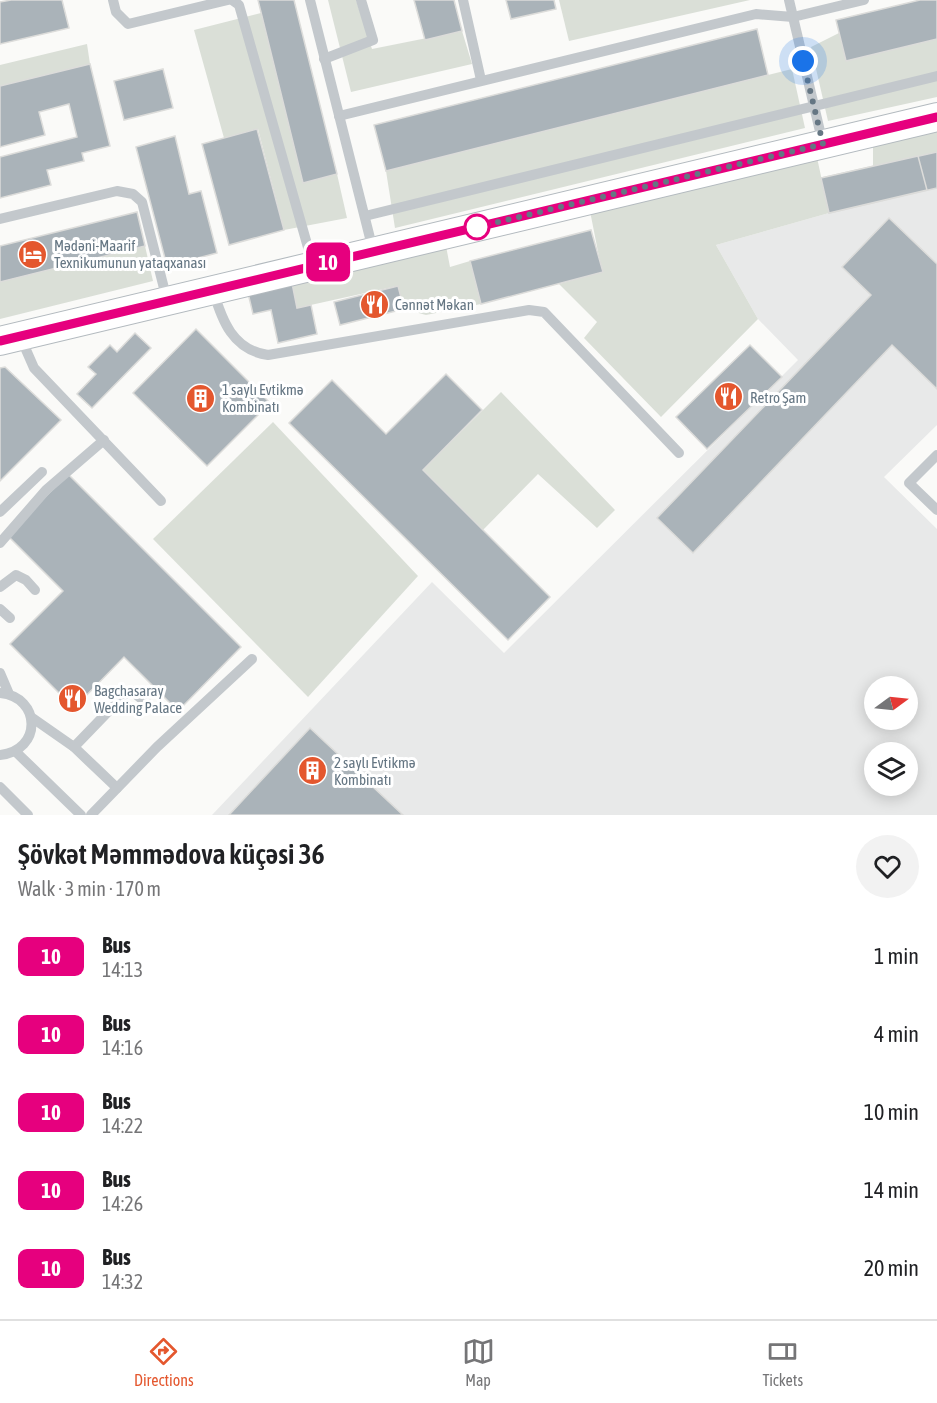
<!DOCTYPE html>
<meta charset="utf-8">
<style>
body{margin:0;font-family:"Asap Condensed",sans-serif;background:#f2f2f2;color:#202124;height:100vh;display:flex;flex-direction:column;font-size:22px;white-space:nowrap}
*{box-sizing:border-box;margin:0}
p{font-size:20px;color:#757577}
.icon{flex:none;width:33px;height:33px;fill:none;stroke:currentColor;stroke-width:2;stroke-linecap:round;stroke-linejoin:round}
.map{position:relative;height:815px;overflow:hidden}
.details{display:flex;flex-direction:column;background:#fff;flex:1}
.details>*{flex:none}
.badge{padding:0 12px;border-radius:9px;font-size:21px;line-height:39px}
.needle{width:39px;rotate:75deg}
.buttons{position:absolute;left:864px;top:676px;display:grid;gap:12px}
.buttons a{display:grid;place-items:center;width:54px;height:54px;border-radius:50%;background:#fff;box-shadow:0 3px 15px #0003;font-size:30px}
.you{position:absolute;width:30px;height:30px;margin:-15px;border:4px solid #fff;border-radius:50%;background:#1a73e8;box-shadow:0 0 0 9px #1a73e833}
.map>.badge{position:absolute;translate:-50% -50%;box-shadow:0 0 0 3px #fff}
.round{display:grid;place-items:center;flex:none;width:63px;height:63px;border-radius:32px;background:#f2f2f2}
.headline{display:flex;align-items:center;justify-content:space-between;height:102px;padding:0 18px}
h1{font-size:28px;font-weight:600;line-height:45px}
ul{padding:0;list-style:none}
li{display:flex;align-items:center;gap:18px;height:78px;padding:0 18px}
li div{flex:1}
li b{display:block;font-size:22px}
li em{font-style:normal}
li .badge{min-width:66px;font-weight:700;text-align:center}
.menu{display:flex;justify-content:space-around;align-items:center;height:84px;border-top:2px solid #e0e0e0;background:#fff;font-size:16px;color:#757577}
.menu a{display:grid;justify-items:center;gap:3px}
.menu .active{color:#e4572e}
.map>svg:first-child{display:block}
.built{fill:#e8e9e9;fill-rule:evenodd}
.green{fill:#dadfd7}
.building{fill:#aab3b9;stroke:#dcdcda;stroke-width:1.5}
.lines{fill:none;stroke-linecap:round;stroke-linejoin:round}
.secondary-casing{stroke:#b3babf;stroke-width:30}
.lane{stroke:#c3c8cc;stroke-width:10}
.secondary{stroke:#fff;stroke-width:28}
.line-casing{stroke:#fff;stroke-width:14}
.line{stroke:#e6007e;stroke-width:9}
.walk{stroke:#657683;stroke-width:6;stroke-dasharray:0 10.8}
.stop-dot{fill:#fff;stroke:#e6007e;stroke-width:3}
.labels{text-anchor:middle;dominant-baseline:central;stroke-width:6;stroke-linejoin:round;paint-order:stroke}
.poi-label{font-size:15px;fill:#657683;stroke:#fff;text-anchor:start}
</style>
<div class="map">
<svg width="937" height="815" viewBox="0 0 937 815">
<rect width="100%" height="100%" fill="#fafaf8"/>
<path class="built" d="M937 188V425L884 477 937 529V815H212L432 582 504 653 798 360 758 319 716 245 829 213ZM874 687H908V720H874ZM874 753H908V786H874Z"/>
<g class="green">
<polygon points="328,0 356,0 372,49 462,31 472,64 351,92"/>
<polygon points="559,0 750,0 569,41"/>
<polygon points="261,13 303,182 337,174 347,218 284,230 258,129 224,138 194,30"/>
<polygon points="839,33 846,61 937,39 937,97 828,121 811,47"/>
<polygon points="87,44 90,64 0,86 0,65"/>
<polygon points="792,69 805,128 395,228 386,171"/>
<polygon points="937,124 937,152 873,166 873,139"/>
<polygon points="816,153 829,213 716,245 758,319 661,417 584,338 597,322 559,284 602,272 589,206"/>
<polygon points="145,246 153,281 0,319 0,282"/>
<polygon points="446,246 450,267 470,261 481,304 426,315 404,309 397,286 297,308 292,283"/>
<polygon points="501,392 615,510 597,528 538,474 483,530 423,470"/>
<polygon points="273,422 418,576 308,697 153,539"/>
</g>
<g class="building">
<polygon points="11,0 62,0 69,28 0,44 0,2"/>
<polygon points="258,0 294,0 337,174 303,183"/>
<polygon points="414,0 454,0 462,31 425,40"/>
<polygon points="506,0 554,0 556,9 511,19"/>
<polygon points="920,0 937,0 937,39 846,61 836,20"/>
<polygon points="757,29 768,75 386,171 374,125"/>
<polygon points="90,64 110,146 82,153 84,161 47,170 51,185 0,198 0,157 77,137 69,104 39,112 45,135 0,147 0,86"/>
<polygon points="163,69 173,108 124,120 114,81"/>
<polygon points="257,129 284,230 229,245 202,144"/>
<polygon points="175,136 189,194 201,191 217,253 167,266 136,147"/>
<polygon points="937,152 937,188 829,213 821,178"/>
<polygon points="918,156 927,190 829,213 821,178"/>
<polygon points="137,212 145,246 0,282 0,246"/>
<polygon points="889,218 937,264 937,389 892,345 693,553 657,518 871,295 842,267"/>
<polygon points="591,230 603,272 481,304 470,261"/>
<polygon points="292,283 297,308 311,305 317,334 278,343 271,310 253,314 248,293"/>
<polygon points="398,286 404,309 340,325 334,302"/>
<polygon points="196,329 270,403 207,466 133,393"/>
<polygon points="135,333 151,348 92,408 77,394 96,374 88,367 110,345 117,352"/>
<polygon points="750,345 782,377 707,449 676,417"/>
<polygon points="5,367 61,420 0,481 0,368"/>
<polygon points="446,374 482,410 423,470 550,597 508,640 289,423 332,380 386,434"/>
<polygon points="68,474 241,647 178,711 124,657 74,708 10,644 63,591 7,535"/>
<polygon points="310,728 403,815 229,815"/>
</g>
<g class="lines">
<defs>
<polyline id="secondary" points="0,341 937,117"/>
</defs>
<use href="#secondary" class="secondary-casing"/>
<g class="lane">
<polyline points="113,0 116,12 128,24 228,0"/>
<polyline points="232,0 239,5 313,265"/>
<polyline points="310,0 373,250"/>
<polyline points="463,0 481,80"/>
<polyline points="789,0 823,144"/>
<polyline points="324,59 373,40 361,0"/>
<polyline points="339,116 756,14 793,17 864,0"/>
<polyline points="365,216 937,76"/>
<polyline points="0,219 117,191 133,194 142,202 167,300"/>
<path d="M213 290C222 321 233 350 268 355L529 310 544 312 679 453"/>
<polyline points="20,336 34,368 161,501"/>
<polyline points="937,455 909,483 937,510"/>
<polyline points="0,512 42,472"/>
<polyline points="0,543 46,490 104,440"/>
<polyline points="0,587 16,575 26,580 35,590"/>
<polyline points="0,609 10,618"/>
<polyline points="0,673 9,694"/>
<path d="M0 693C42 697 42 751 0 755"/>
<polyline points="31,717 74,747 117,788"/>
<polyline points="74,747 128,691 132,691 148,704"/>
<polyline points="16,752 81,815"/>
<polyline points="0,787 28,815"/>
<polyline points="91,815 157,747 252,659"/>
</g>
<use href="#secondary" class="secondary"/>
</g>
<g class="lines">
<defs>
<polyline id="line" points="0,341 937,117"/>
</defs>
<use href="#line" class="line-casing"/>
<use href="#line" class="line"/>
<polyline class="walk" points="477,227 823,144 803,61"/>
</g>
<defs>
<symbol id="hotel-disc" viewBox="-11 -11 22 22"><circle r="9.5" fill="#e4572e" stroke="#fff"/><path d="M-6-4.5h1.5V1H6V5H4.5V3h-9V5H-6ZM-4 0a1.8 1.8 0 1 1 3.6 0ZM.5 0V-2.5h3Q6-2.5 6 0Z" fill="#fff"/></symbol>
<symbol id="restaurant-disc" viewBox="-11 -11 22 22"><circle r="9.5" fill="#e4572e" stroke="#fff"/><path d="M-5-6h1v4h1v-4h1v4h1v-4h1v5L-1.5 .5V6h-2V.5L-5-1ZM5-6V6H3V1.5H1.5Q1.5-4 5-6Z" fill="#fff"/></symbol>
<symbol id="building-disc" viewBox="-11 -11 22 22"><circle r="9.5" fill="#e4572e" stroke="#fff"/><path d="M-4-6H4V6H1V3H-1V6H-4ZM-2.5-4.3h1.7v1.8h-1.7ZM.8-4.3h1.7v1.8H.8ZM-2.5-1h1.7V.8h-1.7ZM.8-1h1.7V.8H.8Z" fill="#fff"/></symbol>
</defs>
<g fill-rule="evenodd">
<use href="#hotel-disc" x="16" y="238" width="33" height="33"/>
<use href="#restaurant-disc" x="358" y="288" width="33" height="33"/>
<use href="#restaurant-disc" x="712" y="380" width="33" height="33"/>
<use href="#building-disc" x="184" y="382" width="33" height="33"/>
<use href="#restaurant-disc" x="56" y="682" width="33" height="33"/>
<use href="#building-disc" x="296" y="754" width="33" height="33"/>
</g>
<circle class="stop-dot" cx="477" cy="227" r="12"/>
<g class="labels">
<g class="poi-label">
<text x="54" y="245">Mədəni-Maarif<tspan x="54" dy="17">Texnikumunun yataqxanası</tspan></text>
<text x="395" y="304">Cənnət Məkan</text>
<text x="222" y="389">1 saylı Evtikmə<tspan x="222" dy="17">Kombinatı</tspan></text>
<text x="750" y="397">Retro Şam</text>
<text x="94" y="690">Bagchasaray<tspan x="94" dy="17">Wedding Palace</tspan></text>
<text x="334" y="762">2 saylı Evtikmə<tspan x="334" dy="17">Kombinatı</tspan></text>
</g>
</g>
</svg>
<div class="buttons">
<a><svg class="needle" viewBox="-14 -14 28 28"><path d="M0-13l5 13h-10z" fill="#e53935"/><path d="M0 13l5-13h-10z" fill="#757577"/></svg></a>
<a><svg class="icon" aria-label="layers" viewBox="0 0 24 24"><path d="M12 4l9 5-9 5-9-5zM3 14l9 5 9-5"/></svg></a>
</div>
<div class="you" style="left:803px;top:61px"></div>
<b class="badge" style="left:328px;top:262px;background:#e6007e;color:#fff">10</b>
</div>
<section class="details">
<div class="headline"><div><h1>Şövkət Məmmədova küçəsi 36</h1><p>Walk · 3 min · 170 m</p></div><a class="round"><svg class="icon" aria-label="heart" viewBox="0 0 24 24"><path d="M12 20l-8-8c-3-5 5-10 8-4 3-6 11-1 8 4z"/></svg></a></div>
<ul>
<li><span class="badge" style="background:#e6007e;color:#fff">10</span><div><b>Bus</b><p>14:13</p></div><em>1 min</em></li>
<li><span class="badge" style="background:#e6007e;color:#fff">10</span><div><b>Bus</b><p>14:16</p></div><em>4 min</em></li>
<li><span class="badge" style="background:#e6007e;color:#fff">10</span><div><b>Bus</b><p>14:22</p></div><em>10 min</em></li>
<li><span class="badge" style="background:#e6007e;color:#fff">10</span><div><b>Bus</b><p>14:26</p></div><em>14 min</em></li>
<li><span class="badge" style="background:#e6007e;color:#fff">10</span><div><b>Bus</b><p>14:32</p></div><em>20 min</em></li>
</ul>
</section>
<nav class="menu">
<a class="active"><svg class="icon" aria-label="directions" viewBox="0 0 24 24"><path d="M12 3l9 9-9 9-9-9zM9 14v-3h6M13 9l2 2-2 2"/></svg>Directions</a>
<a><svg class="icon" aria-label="map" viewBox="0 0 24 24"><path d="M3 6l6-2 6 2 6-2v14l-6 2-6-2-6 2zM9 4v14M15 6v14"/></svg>Map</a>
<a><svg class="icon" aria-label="tickets" viewBox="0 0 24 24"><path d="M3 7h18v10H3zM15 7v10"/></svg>Tickets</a>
</nav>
